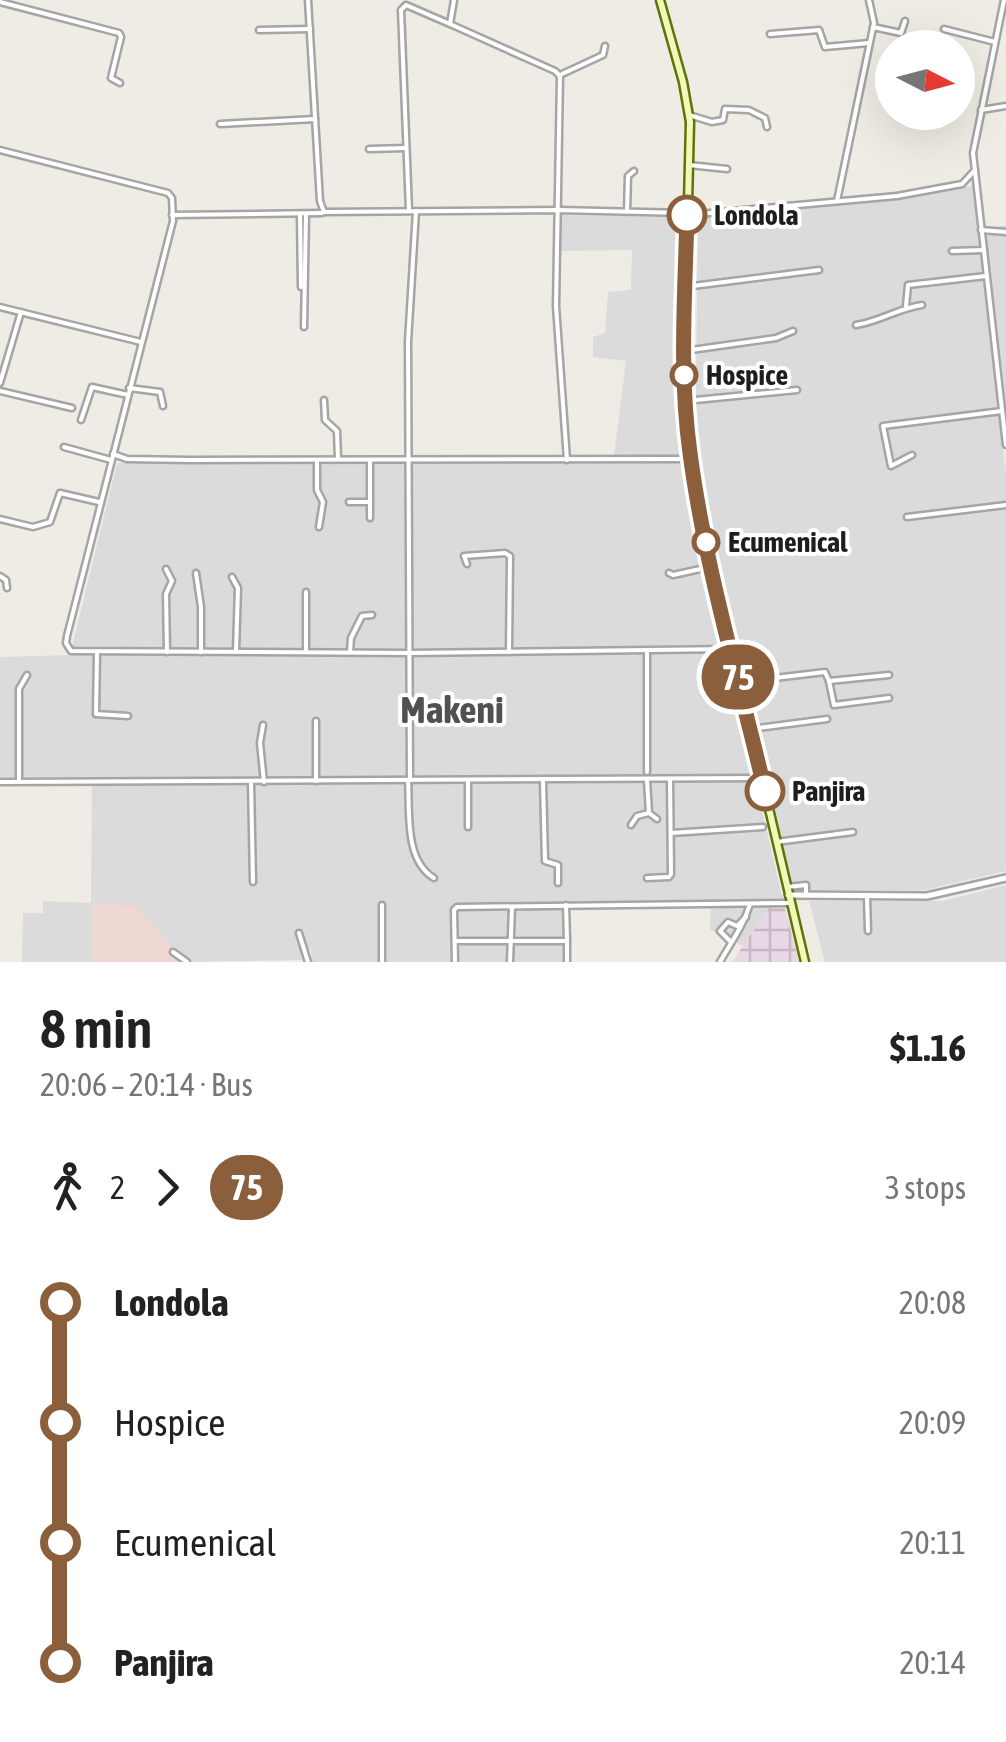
<!DOCTYPE html>
<meta charset="utf-8">
<style>
body{margin:0;font-family:"Asap Condensed",sans-serif;background:#f2f2f2;color:#222;height:100vh;display:flex;flex-direction:column;font-size:38px;white-space:nowrap}
*{box-sizing:border-box;margin:0}
p{font-size:32px;color:#767676}
.icon{flex:none;width:55px;height:55px;fill:none;stroke:currentColor;stroke-width:2;stroke-linecap:round;stroke-linejoin:round}
.map{position:relative;height:962px;overflow:hidden}
.sheet{display:flex;flex-direction:column;background:#fff;flex:1}
.sheet>*{flex:none}
.badge{padding:0 20px;border-radius:32px;font-size:35px;line-height:65px}
.needle{width:65px;rotate:96deg}
.fabs{position:absolute;left:875px;top:30px;display:grid;gap:20px}
.fabs a{display:grid;place-items:center;width:100px;height:100px;border-radius:50%;background:#fff;box-shadow:0 10px 40px #0002;font-size:50px}
.map>.badge{position:absolute;translate:-50% -50%;box-shadow:0 0 0 5px #fff}
.legs{display:flex;align-items:center;gap:15px;height:110px;padding:0 40px;font-size:32px}
.legs p{margin-inline-start:auto}
.overview{display:flex;align-items:center;justify-content:space-between;height:170px;padding:0 40px}
h1{font-size:55px;font-weight:600;line-height:75px}
ul{padding:0 40px;list-style:none}
li{display:flex;align-items:center;gap:35px;height:120px;font-size:38px}
li i{display:grid;place-items:center;width:15px;height:100%;margin:0 12px;background:currentColor}
li i::after{content:'';width:25px;height:25px;margin:-12px;border:8px solid;border-radius:50%;background:#fff}
li p{margin-inline-start:auto}
li:first-child i{background:linear-gradient(#0000 50%,currentColor 0)}
li:last-child i{background:linear-gradient(currentColor 50%,#0000 0)}
.map>svg:first-child{display:block}
.residential{fill:#dcdbdb}
.commercial{fill:#efd7d4}
.industrial{fill:url(#industrial-grid)}
.lines{fill:none;stroke-linecap:round;stroke-linejoin:round}
.minor-casing{stroke:#a5a5a5;stroke-width:9}
.tertiary-casing{stroke:#a5a5a5;stroke-width:10}
.secondary-casing{stroke:#607308;stroke-width:11}
.minor{stroke:#fff;stroke-width:4}
.tertiary{stroke:#fff;stroke-width:5}
.secondary{stroke:#f0f8ba;stroke-width:6}
.line-1-casing{stroke:#fff;stroke-width:22}
.line-1{stroke:#8b5e3c;stroke-width:15}
.stop-1-dot{fill:#fff;stroke:#8b5e3c;stroke-width:5}
.labels{text-anchor:middle;dominant-baseline:central;stroke-width:8;stroke-linejoin:round;paint-order:stroke}
.stop-label{font-size:28px;font-weight:bold;fill:#1e1e1e;stroke:#fff;text-anchor:start}
.district-label{font-size:38px;font-weight:bold;fill:#515151;stroke:#fff}
</style>
<div class="map">
<svg width="1006" height="962" viewBox="0 0 1006 962">
<defs>
<pattern id="industrial-grid" width="8" height="8" patternUnits="userSpaceOnUse" patternTransform="scale(2.5)"><rect width="8" height="8" fill="#e8d7e4"/><path d="M0 4h8M4 0v8" fill="none" stroke="#c7b8c3"/></pattern>
</defs>
<rect width="100%" height="100%" fill="#efece5"/>
<g class="residential">
<polygon points="973,186 1006,474 1006,871 925,890 794,890 762,772 695,460 698,215 843,203"/>
<polygon points="560,215 683,217 681,398 686,455 614,456 626,361 593,357 593,337 605,333 608,292 631,290 632,250 560,251"/>
<polygon points="1006,225 1006,402 985,229"/>
<polygon points="117,463 681,463 784,905 771,905 743,946 710,929 711,905 568,906 568,962 312,962 311,949 303,950 302,960 187,962 91,905 91,962 22,962 23,913 43,913 43,901 91,903 92,777 0,777 0,657 70,655"/>
<polygon points="1006,885 1006,962 825,962 809,901 943,901"/>
</g>
<polygon class="commercial" points="91,904 135,905 182,958 182,962 91,962"/>
<polygon class="industrial" points="771,905 784,905 799,962 732,962"/>
<g class="lines">
<defs>
<g id="minor">
<polyline points="308,0 320,201 324,212 558,210 685,213"/>
<polyline points="1004,0 973,153 1006,445"/>
<polyline points="0,2 119,33 121,37 111,78 120,83"/>
<polyline points="450,24 555,71 560,76 556,306 567,460"/>
<polyline points="873,27 901,33 905,21"/>
<polyline points="944,29 995,42"/>
<polyline points="259,30 310,29"/>
<polyline points="770,34 819,30 825,47 869,43"/>
<polyline points="562,74 603,55 605,46"/>
<polyline points="981,110 1006,106"/>
<polyline points="689,115 712,122 723,120 725,109 749,110 765,118 767,127"/>
<polyline points="220,124 315,119"/>
<polyline points="369,149 406,148"/>
<polyline points="0,150 168,193 172,198 173,221 67,636 66,643 71,651 410,653 732,649"/>
<polyline points="689,165 727,169"/>
<polyline points="837,201 874,23 869,0"/>
<polyline points="409,210 401,10 406,5 450,24 454,0"/>
<polyline points="627,211 628,176 634,171"/>
<polyline points="300,214 301,287"/>
<polyline points="172,215 322,213"/>
<polyline points="688,215 897,196 962,184 975,170"/>
<polyline points="981,230 1006,232"/>
<polyline points="952,251 984,250"/>
<polyline points="685,287 819,270"/>
<polyline points="906,306 908,285 986,276"/>
<polyline points="0,307 141,342"/>
<path d="M856 325C881 321 899 308 922 305"/>
<polyline points="304,327 306,214"/>
<polyline points="684,351 776,338 793,331"/>
<polyline points="0,383 21,312"/>
<polyline points="129,388 160,392 163,406"/>
<polyline points="0,391 72,408"/>
<polyline points="324,400 325,420 337,431 338,459"/>
<polyline points="685,401 797,390"/>
<polyline points="81,420 92,387 128,395"/>
<polyline points="64,447 111,460"/>
<polyline points="113,454 127,459 190,460 691,459"/>
<polyline points="912,455 891,466 883,426 1002,411"/>
<polyline points="317,461 317,490 323,502 319,527"/>
<polyline points="370,462 370,518"/>
<polyline points="349,502 370,502"/>
<polyline points="907,517 1006,505"/>
<polyline points="0,519 33,527 50,522 60,493 99,502"/>
<polyline points="467,564 464,556 505,553 510,556 509,652"/>
<polyline points="166,569 172,581 166,594 167,652"/>
<polyline points="196,573 201,607 201,652"/>
<polyline points="669,573 673,575 705,568 701,544 707,544"/>
<polyline points="0,576 6,580 7,588"/>
<polyline points="232,577 238,588 236,651"/>
<polyline points="306,592 306,652"/>
<polyline points="97,652 96,714 128,716"/>
<polyline points="350,652 351,638 362,616 372,615"/>
<polyline points="829,681 834,705 889,698"/>
<polyline points="742,682 825,672 829,681 889,675"/>
<polyline points="316,721 316,781"/>
<polyline points="263,725 260,743 264,782"/>
<polyline points="750,729 827,719"/>
<polyline points="647,772 647,652"/>
<path d="M408 780C410 812 404 860 434 878"/>
<polyline points="410,780 408,342 416,211"/>
<polyline points="468,780 468,827"/>
<polyline points="647,780 649,813 657,819"/>
<polyline points="19,781 19,689 27,675"/>
<polyline points="543,781 545,861 558,865 558,883"/>
<polyline points="0,782 761,778"/>
<polyline points="251,782 253,882"/>
<polyline points="631,825 637,816 649,813"/>
<polyline points="671,833 763,827"/>
<polyline points="776,842 853,832"/>
<polyline points="647,878 669,877 671,874 670,779"/>
<polyline points="787,887 806,885 806,895"/>
<polyline points="867,897 868,931"/>
<polyline points="566,905 567,940"/>
<polyline points="299,933 308,962"/>
<polyline points="455,941 567,941 567,962"/>
<polyline points="730,941 720,931 728,922 737,926 746,917"/>
<polyline points="173,952 187,962"/>
<polyline points="382,962 382,905"/>
<polyline points="455,962 454,910 457,907 790,903"/>
<polyline points="510,962 512,907"/>
<path d="M720 962C731 942 743 927 750 904"/>
</g>
<polyline id="tertiary" points="788,895 927,896 1006,878"/>
<polyline id="secondary" points="660,0 683,82 690,122 684,366 690,453 705,536 805,962"/>
</defs>
<use href="#minor" class="minor-casing"/>
<use href="#tertiary" class="tertiary-casing"/>
<use href="#secondary" class="secondary-casing"/>
<use href="#minor" class="minor"/>
<use href="#tertiary" class="tertiary"/>
<use href="#secondary" class="secondary"/>
</g>
<g class="lines">
<defs>
<path id="line-1" d="M687 215C685 294 679 375 690 453 705 567 739 680 765 791"/>
</defs>
<use href="#line-1" class="line-1-casing"/>
<use href="#line-1" class="line-1"/>
</g>
<g class="stop-1-dot">
<circle cx="687" cy="215" r="18"/>
<circle cx="684" cy="375" r="12"/>
<circle cx="706" cy="542" r="12"/>
<circle cx="765" cy="791" r="18"/>
</g>
<g class="labels">
<g class="stop-label">
<text x="714" y="215">Londola</text>
<text x="706" y="375">Hospice</text>
<text x="728" y="542">Ecumenical</text>
<text x="792" y="791">Panjira</text>
</g>
<g class="district-label">
<text x="452" y="709">Makeni</text>
</g>
</g>
</svg>
<div class="fabs">
<a><svg class="needle" viewBox="-14 -14 28 28"><path d="M0-13l5 13h-10z" fill="#e53935"/><path d="M0 13l5-13h-10z" fill="#767676"/></svg></a>
</div>
<b class="badge" style="left:738px;top:677px;background:#8b5e3c;color:#fff">75</b>
</div>
<section class="sheet">
<div class="overview"><div><h1>8 min</h1><p>20:06 – 20:14 · Bus</p></div><b>$1.16</b></div>
<div class="legs"><svg class="icon" aria-label="walk" viewBox="0 0 24 24"><circle cx="13" cy="4" r="2"/><path d="M13 8l-2 6 4 7M11 14l-3 7M7 12l3-4h3l4 4"/></svg>2<svg class="icon" aria-label="forward" viewBox="0 0 24 24"><path d="M9 5l7 7-7 7"/></svg><b class="badge" style="background:#8b5e3c;color:#fff">75</b><p>3 stops</p></div>
<ul>
<li><i style="color:#8b5e3c"></i><b>Londola</b><p>20:08</p></li>
<li><i style="color:#8b5e3c"></i><span>Hospice</span><p>20:09</p></li>
<li><i style="color:#8b5e3c"></i><span>Ecumenical</span><p>20:11</p></li>
<li><i style="color:#8b5e3c"></i><b>Panjira</b><p>20:14</p></li>
</ul>
</section>
